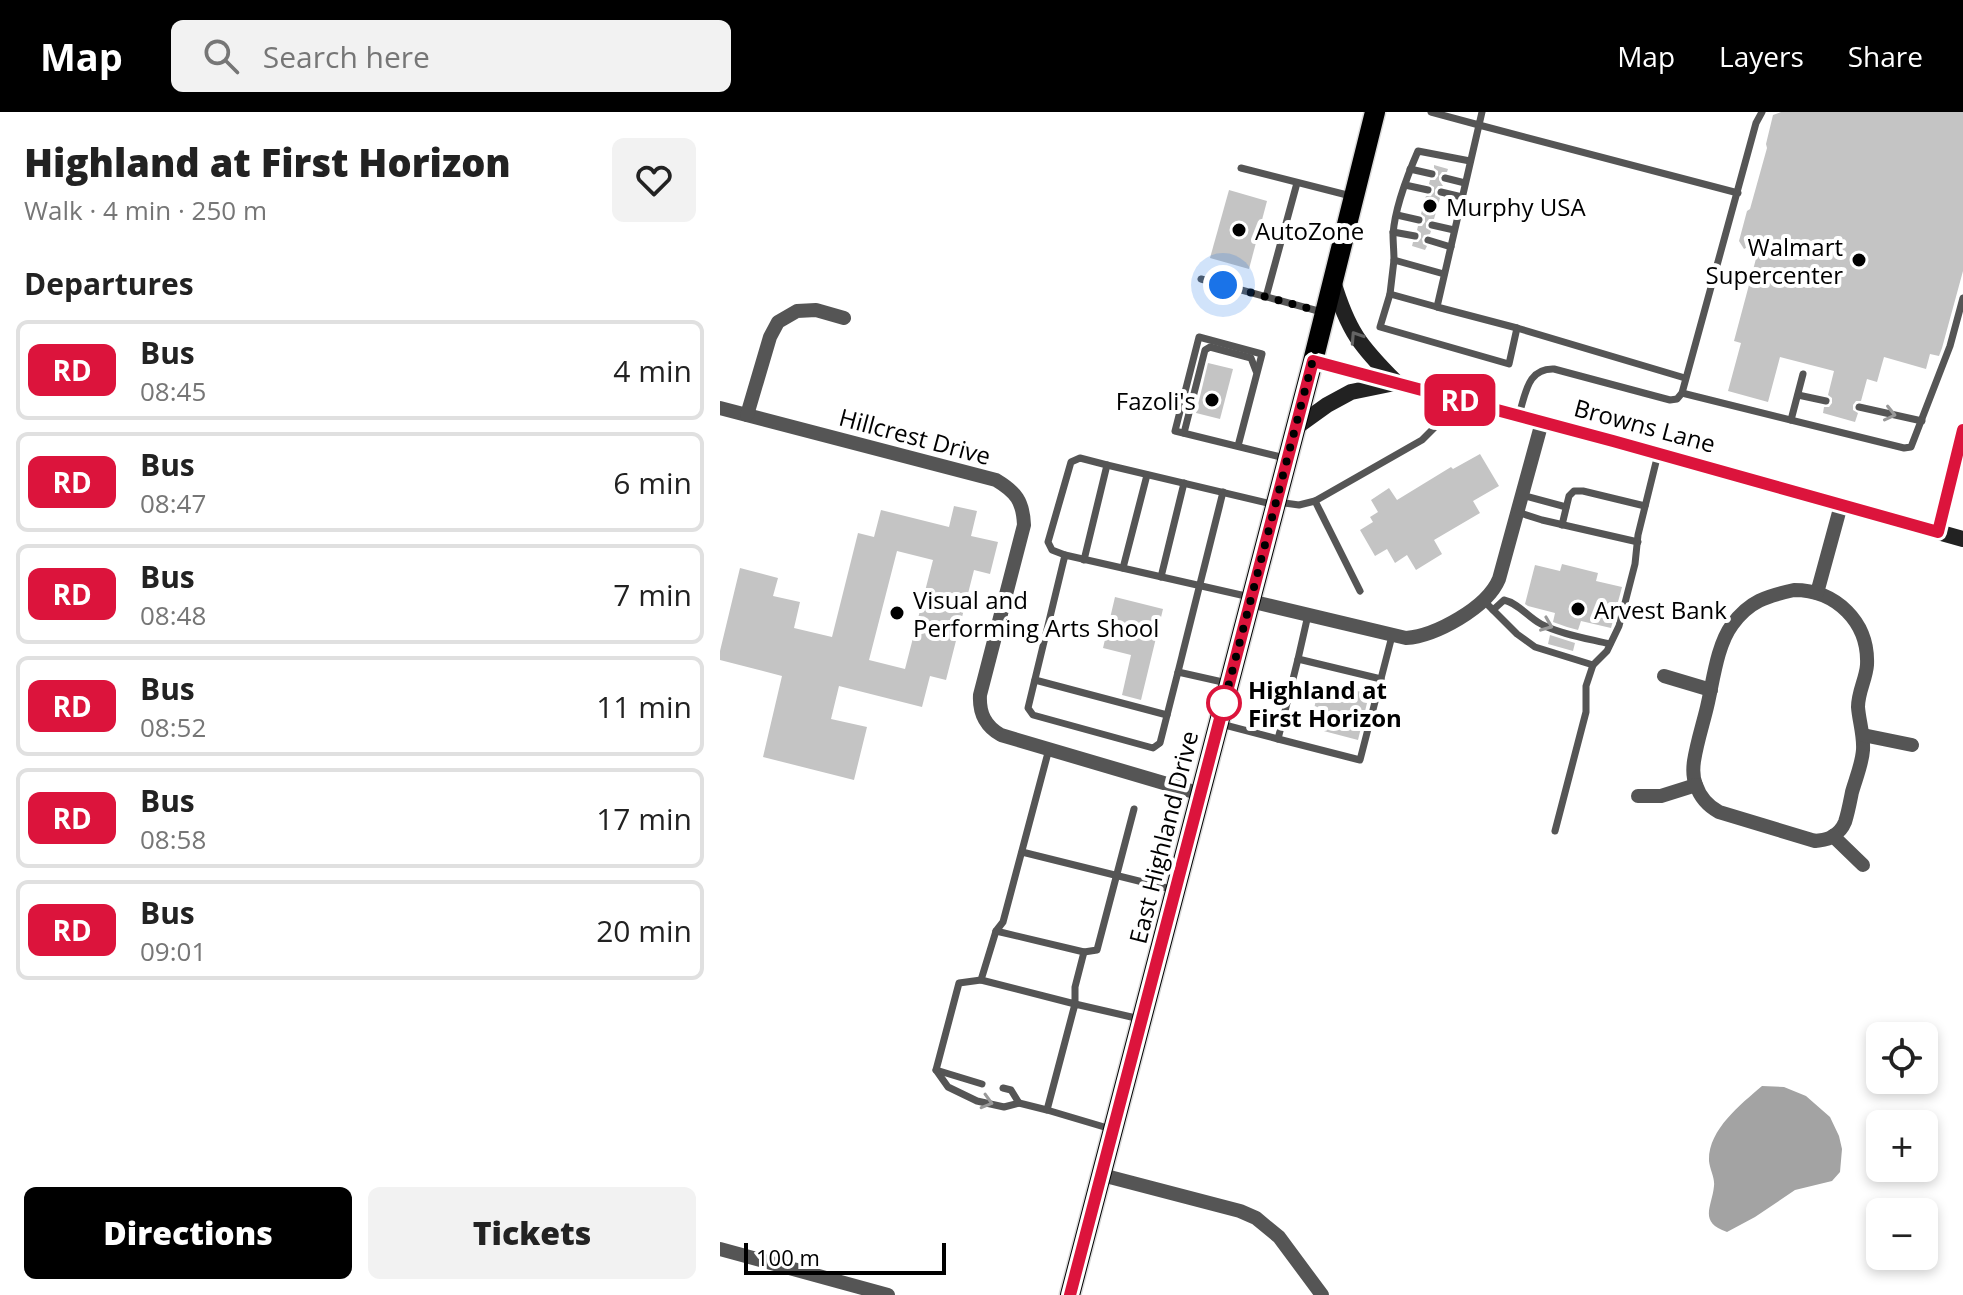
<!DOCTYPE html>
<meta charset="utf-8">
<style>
body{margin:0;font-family:"Open Sans",sans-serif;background:#f2f2f2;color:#222;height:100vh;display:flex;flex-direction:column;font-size:30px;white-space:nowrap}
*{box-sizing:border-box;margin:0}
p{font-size:26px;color:#767676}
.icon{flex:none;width:44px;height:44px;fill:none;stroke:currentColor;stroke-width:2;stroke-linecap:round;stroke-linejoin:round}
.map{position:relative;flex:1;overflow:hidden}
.details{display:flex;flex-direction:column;background:#fff;width:720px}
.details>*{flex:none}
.badge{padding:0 16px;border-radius:12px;font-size:28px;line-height:52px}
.controls{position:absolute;left:1146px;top:910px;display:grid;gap:16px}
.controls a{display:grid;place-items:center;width:72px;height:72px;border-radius:12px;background:#fff;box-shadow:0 4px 12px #0003;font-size:40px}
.scale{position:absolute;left:24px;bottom:20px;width:202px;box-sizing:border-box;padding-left:8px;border:4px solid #000;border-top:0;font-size:22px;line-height:28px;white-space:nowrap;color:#000;-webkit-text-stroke:6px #fff;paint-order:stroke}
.you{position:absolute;width:40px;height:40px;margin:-20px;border:6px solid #fff;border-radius:50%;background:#1a73e8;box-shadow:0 0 0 12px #1a73e833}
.map>.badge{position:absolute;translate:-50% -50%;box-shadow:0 0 0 4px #fff}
h2{padding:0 24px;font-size:30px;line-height:72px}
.round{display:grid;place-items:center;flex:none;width:84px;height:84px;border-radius:12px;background:#f2f2f2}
.head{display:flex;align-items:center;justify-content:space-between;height:136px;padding:0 24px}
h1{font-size:38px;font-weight:800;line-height:60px}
.cta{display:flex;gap:16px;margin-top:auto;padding:16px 24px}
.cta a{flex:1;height:92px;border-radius:12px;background:#000;color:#fff;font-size:32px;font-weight:800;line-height:92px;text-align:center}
.cta a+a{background:#f2f2f2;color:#222}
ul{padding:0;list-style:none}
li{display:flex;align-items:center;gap:24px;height:100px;margin:0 16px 12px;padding:0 8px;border:4px solid #e0e0e0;border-radius:12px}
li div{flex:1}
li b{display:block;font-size:30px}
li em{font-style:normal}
li .badge{min-width:88px;font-weight:700;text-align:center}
header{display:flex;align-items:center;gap:48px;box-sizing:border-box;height:112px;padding:0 40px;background:#000;color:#fff}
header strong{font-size:38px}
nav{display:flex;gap:44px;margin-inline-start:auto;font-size:28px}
.search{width:560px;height:72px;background:#f2f2f2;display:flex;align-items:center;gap:20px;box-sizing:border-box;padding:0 28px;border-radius:12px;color:#767676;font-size:30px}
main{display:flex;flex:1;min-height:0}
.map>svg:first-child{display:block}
.water{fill:#a3a3a3}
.building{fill:#c4c4c4;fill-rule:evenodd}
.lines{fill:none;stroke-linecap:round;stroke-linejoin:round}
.primary-casing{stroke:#dbdbdb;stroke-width:23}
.lane{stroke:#555;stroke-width:7}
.street{stroke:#555;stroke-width:14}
.secondary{stroke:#222;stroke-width:16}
.primary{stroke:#000;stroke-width:20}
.oneway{stroke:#646464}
.oneway2{stroke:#999}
.line-casing{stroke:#fff;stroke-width:18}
.line{stroke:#dc143c;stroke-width:12}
.walk{stroke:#000;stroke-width:8;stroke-dasharray:0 14.4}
.poi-dot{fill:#000;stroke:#fff;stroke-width:3}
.stop-dot{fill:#fff;stroke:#dc143c;stroke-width:4}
.labels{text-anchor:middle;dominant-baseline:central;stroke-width:8;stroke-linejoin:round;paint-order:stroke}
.poi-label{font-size:24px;fill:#000;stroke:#fff;text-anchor:start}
.street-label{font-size:24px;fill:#000;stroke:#fff}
.stop-label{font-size:24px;font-weight:bold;fill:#000;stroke:#fff;text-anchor:start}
</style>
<header>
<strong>Map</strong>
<div class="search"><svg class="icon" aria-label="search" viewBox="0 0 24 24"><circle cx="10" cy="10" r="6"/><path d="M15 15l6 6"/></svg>Search here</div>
<nav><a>Map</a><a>Layers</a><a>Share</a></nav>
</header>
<main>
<section class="details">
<div class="head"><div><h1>Highland at First Horizon</h1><p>Walk · 4 min · 250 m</p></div><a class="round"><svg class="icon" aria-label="heart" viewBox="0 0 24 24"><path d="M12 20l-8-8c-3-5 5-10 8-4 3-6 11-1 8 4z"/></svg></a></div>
<h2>Departures</h2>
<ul>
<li><span class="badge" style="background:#dc143c;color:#fff">RD</span><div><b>Bus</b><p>08:45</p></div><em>4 min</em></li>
<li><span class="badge" style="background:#dc143c;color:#fff">RD</span><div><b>Bus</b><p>08:47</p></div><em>6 min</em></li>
<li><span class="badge" style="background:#dc143c;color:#fff">RD</span><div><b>Bus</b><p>08:48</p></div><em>7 min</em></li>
<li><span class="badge" style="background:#dc143c;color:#fff">RD</span><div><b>Bus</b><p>08:52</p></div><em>11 min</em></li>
<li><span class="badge" style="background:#dc143c;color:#fff">RD</span><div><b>Bus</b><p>08:58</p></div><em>17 min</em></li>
<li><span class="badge" style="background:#dc143c;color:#fff">RD</span><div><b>Bus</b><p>09:01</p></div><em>20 min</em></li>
</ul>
<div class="cta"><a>Directions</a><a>Tickets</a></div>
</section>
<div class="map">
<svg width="1243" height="1183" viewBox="0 0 1243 1183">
<rect width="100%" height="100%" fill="#fff"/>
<path class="water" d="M1042 974 1064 975 1086 984 1110 1005 1119 1024 1122 1037 1120 1060 1112 1069 1075 1078 1035 1105 1007 1120C978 1110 992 1095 994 1074 995 1066 990 1058 989 1049 988 1018 1020 993 1042 974Z"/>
<g class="building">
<polygon points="1061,0 1243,0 1243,159 1222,236 1219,244 1210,242 1206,257 1164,245 1157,270 1147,267 1141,289 1136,289 1133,293 1133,298 1138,301 1135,310 1103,301 1104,295 1109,295 1112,291 1112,286 1108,283 1114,259 1060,245 1048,290 1008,279 1021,231 1014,229 1041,128 1024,137 1019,129 1027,99 1030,97 1047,36 1046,32 1053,3"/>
<polygon points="714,53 728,57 727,60 722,60 719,64 719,68 723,74 718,74 715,78 715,83 720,86 714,107 709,107 706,111 706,116 711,119 710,122 704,123 702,127 703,132 707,134 705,138 692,134 693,130 698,130 701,126 701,121 697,118 698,114 702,114 705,110 705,105 701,102 706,84 711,84 714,80 714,75 709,72 710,68 715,68 718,64 718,59 714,56"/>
<polygon points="509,78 547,89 529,157 490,146"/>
<polygon points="488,251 513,257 500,307 476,301"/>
<polygon points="760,342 779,374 753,389 760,401 714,428 722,442 696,458 687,443 675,451 667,437 655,444 640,418 653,410 650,405 658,400 651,388 669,376 677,388 731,355 733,357"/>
<path d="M234 394 257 399 251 424 278 430 270 462 254 458 226 568 210 564 202 595 119 574 111 607 147 615 134 668 43 645 62 564 0 548V539L20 456 58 466 53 484 80 490 74 516 112 525 138 421 154 425 161 398 229 415ZM177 439 213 448 185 557 149 548Z"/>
<polygon points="842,452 878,461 876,469 902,475 891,516 861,509 858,518 847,515 833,510 835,501 808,494 805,492 815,453 840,459"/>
<polygon points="395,485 443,497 421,588 402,583 411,543 383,536"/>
<polygon points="830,523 855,531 853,539 828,532"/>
<polygon points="606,571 641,580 640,585 648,587 638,628 596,617 598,608 592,606 599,574 605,576"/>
</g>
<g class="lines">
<defs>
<polyline id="primary" points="350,1183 593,249 655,0"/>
</defs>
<use href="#primary" class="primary-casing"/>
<g class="lane">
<polyline points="711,0 759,13 762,0"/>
<polyline points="521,56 631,84"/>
<polyline points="690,57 712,62"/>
<polyline points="725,66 745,71"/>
<polyline points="685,73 708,78"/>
<polyline points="721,80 742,85"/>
<polyline points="677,103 699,108"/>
<polyline points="712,113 734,118"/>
<polyline points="673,120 695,124"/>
<polyline points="708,128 731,135"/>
<path d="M674 148C674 140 673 130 673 122 675 96 688 62 698 39L750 49"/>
<polyline points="724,162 674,148 670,182 660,215 789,252 797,216"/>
<polyline points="481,167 602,200"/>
<polyline points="670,182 717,195"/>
<polyline points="546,185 577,71"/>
<polyline points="965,266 797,216 717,195 759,13 1018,81"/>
<polyline points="962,281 1184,336 1191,335 1230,234 1243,186"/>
<polyline points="1078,283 1106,289"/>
<polyline points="1139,295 1202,309"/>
<path d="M799 302C806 282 807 256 834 257L950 288 957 287 962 281 1036 11 1042 0"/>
<polyline points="1071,308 1083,262"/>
<polyline points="464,321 485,238 490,235 531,246 536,259"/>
<polyline points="518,334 542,242 479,225 455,319 565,346"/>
<polyline points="387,353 552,392"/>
<polyline points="802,383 846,395"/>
<polyline points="595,389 640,479"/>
<polyline points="557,390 579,393 595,389 702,328 718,312 727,287"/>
<polyline points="797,400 822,408 918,430"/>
<polyline points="842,413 849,384 854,379 863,379 925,394"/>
<polyline points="345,443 332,438 328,430 351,350 360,346 387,353 364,448"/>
<polyline points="403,456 427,363"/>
<polyline points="441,465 464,371"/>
<polyline points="764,489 797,522 815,535 873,553 887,539 899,514 915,452 918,423 938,342"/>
<path d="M773 498 784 488C798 491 808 505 821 512 839 522 870 527 890 532"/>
<polyline points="578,547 661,567"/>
<polyline points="458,560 503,380"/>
<polyline points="315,568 447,603"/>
<polyline points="507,571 458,560 440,631 433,636 313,603 308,596 345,443 530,485"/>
<polyline points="501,612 558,627 578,547 588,503"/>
<polyline points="558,627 640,648 672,524"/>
<polyline points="835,719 866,600 866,574 873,553"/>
<polyline points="302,740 455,778"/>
<polygon points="276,819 364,840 355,875 355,892 261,868"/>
<polyline points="276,819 283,810 329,637"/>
<polyline points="364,840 377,838 414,697"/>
<polyline points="261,868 239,871 216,958 228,975 257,989 284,995 299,991 327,998"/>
<polyline points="216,958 262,972"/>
<polyline points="283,976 291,978 299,991"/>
<polyline points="391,1017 327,998 355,892 420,907"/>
</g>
<g class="street">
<path d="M0 296 276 368C296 380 303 389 304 413L260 583C259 601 265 614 281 623L481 682"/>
<polyline points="27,303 50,225 58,210 77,199 96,198 124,206"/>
<polyline points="1218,420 1243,318"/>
<path d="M1074 478C1116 478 1149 510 1147 553 1146 567 1138 580 1138 595 1139 609 1144 623 1143 638 1142 652 1136 666 1132 680 1130 690 1128 701 1125 710 1123 715 1118 721 1113 724 1108 728 1101 728 1095 729L999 700C988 694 980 685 976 673 973 666 973 656 974 649 977 630 983 612 987 595 993 570 997 533 1012 513 1029 489 1047 484 1074 478Z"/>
<polyline points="1097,481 1121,393"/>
<path d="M530 489 686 526C715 524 767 496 779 467L822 310"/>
<polyline points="944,564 991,578"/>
<polyline points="1143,623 1192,633"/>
<polyline points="918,684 941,684 976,673"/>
<polyline points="1113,724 1143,753"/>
<polyline points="382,1063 520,1099 536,1106 559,1125 602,1183"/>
<polyline points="0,1137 168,1183"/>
</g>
<g class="secondary">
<path d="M613 169C628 219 640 234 676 270"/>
<polyline points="593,249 893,329 1243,427"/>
<polyline points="575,316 607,293 631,280 670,272"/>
</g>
<use href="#primary" class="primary"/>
</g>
<defs><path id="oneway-chevron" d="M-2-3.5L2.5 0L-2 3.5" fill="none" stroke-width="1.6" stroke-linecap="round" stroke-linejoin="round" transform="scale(2)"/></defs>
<use class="oneway" href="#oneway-chevron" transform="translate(636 225) rotate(-123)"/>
<g class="oneway2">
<use href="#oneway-chevron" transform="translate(1170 302) rotate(13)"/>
<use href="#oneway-chevron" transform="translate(827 513) rotate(22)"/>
<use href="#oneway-chevron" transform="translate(267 990) rotate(16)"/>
</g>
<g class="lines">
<defs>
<polyline id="line" points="350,1183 593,249 893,329 1218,420 1243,318"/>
</defs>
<use href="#line" class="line-casing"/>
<use href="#line" class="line"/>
<polyline class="walk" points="503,173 605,201 504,591"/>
</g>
<g class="poi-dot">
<circle cx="710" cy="94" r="8"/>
<circle cx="519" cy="118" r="8"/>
<circle cx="1139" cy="148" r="8"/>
<circle cx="492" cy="288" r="8"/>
<circle cx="858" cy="497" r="8"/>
<circle cx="177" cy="501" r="8"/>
</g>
<circle class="stop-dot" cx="504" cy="591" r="16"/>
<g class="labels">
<g class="poi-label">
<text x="726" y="94">Murphy USA</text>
<text x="535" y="118">AutoZone</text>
<text x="1123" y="134" text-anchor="end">Walmart<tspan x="1123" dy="28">Supercenter</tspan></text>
<text x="476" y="288" text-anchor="end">Fazoli's</text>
<text x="193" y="487">Visual and<tspan x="193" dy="28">Performing Arts Shool</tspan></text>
<text x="874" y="497">Arvest Bank</text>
</g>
<g class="street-label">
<text transform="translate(925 313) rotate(15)">Browns Lane</text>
<text transform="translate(195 324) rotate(15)">Hillcrest Drive</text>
<text transform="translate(443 725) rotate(-76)">East Highland Drive</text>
</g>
<g class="stop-label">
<text x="528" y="577">Highland at<tspan x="528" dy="28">First Horizon</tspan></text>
</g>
</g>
</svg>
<div class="controls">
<a><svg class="icon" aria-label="locate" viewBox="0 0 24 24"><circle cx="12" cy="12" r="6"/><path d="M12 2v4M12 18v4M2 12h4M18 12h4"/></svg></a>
<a>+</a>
<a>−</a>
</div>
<div class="scale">100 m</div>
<div class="you" style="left:503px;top:173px"></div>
<b class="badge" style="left:740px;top:288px;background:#dc143c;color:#fff">RD</b>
</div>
</main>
